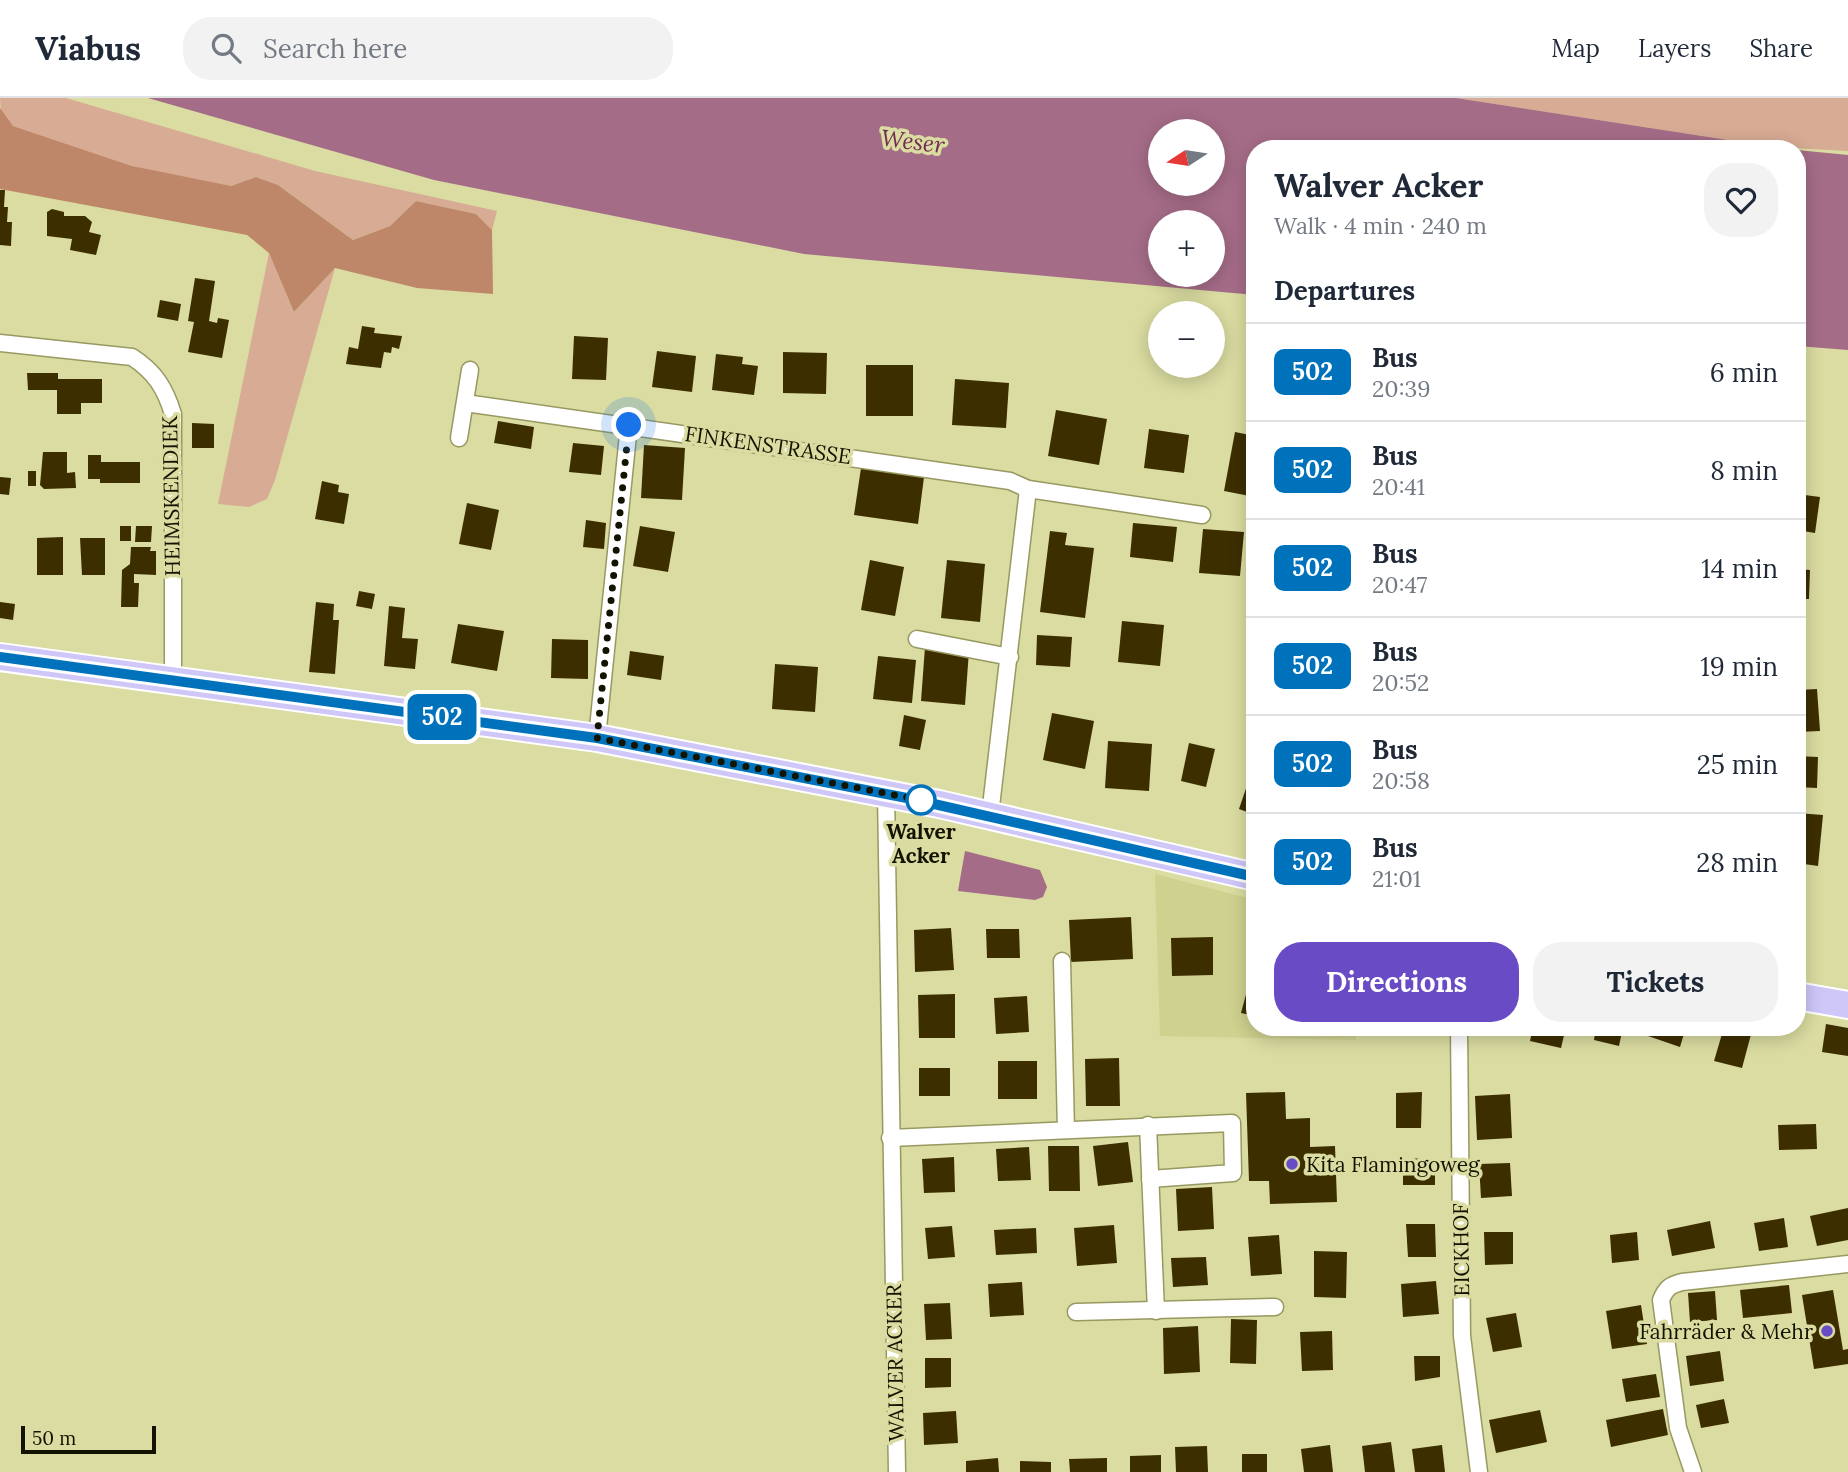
<!DOCTYPE html>
<meta charset="utf-8">
<style>
body{margin:0;font-family:Lora,serif;background:#f2f2f3;color:#1f2937;height:100vh;display:flex;flex-direction:column;font-size:26px;white-space:nowrap}
*{box-sizing:border-box;margin:0}
p{font-size:23px;color:#747a83}
.icon{flex:none;width:38px;height:38px;fill:none;stroke:currentColor;stroke-width:2;stroke-linecap:round;stroke-linejoin:round}
.map{position:relative;flex:1;overflow:hidden}
.side{position:absolute;left:1246px;top:42px;width:560px;height:896px;display:flex;flex-direction:column;background:#fff;border-radius:28px;box-shadow:0 4px 18px #0003}
.side>*{flex:none}
.badge{padding:0 14px;border-radius:10px;font-size:24px;line-height:46px}
.needle{width:46px;rotate:258deg}
.tools{position:absolute;left:1148px;top:21px;display:grid;gap:14px}
.tools a{display:grid;place-items:center;width:77px;height:77px;border-radius:50%;background:#fff;box-shadow:0 4px 18px #0003;font-size:35px}
.scale{position:absolute;left:21px;bottom:18px;width:135px;box-sizing:border-box;padding-left:7px;border:4px solid #131301;border-top:0;font-size:19px;line-height:24px;white-space:nowrap;color:#131301;-webkit-text-stroke:5px #dadca1;paint-order:stroke}
.you{position:absolute;width:35px;height:35px;margin:-18px;border:5px solid #fff;border-radius:50%;background:#1a73e8;box-shadow:0 0 0 10px #1a73e833}
.map>.badge{position:absolute;translate:-50% -50%;box-shadow:0 0 0 4px #fff}
h2{padding:0 28px;font-size:26px;line-height:63px}
.round{display:grid;place-items:center;flex:none;width:74px;height:74px;border-radius:28px;background:#f2f2f3}
.head{display:flex;align-items:center;justify-content:space-between;height:119px;padding:0 28px}
h1{font-size:33px;font-weight:700;line-height:52px}
.action{display:flex;gap:14px;margin-top:auto;padding:14px 28px}
.action a{flex:1;height:80px;border-radius:28px;background:#694cc5;color:#fff;font-size:28px;font-weight:700;line-height:80px;text-align:center}
.action a+a{background:#f2f2f3;color:#1f2937}
ul{padding:0;list-style:none}
li{display:flex;align-items:center;gap:21px;height:98px;padding:0 28px;border-top:2px solid #e0e1e3}
li div{flex:1}
li b{display:block;font-size:26px}
li em{font-style:normal}
li .badge{min-width:77px;font-weight:700;text-align:center}
header{display:flex;align-items:center;gap:42px;box-sizing:border-box;height:98px;padding:0 35px;background:#fff;border-bottom:2px solid #e0e1e3}
header strong{font-size:33px}
nav{display:flex;gap:38px;margin-inline-start:auto;font-size:24px}
.search{width:490px;height:63px;background:#f2f2f3;display:flex;align-items:center;gap:18px;box-sizing:border-box;padding:0 24px;border-radius:28px;color:#747a83;font-size:26px}
.map>svg:first-child{display:block}
.built{fill:#cfd18f}
.green{fill:#d7ab94}
.forest{fill:#be8769}
.water{fill:#a56c88;fill-rule:evenodd}
.building{fill:#3d2e00}
.lines{fill:none;stroke-linecap:round;stroke-linejoin:round}
.street-casing{stroke:#989961;stroke-width:19}
.primary-casing{stroke:#fff;stroke-width:30}
.street{stroke:#fff;stroke-width:16}
.primary{stroke:#cec7f8;stroke-width:26}
.line-casing{stroke:#fff;stroke-width:16}
.line{stroke:#0072bc;stroke-width:10}
.walk{stroke:#131301;stroke-width:7;stroke-dasharray:0 12.6}
.stop-dot{fill:#fff;stroke:#0072bc;stroke-width:3.5}
.poi-dot{fill:#694cc5;stroke:#dadca1;stroke-width:2.5}
.labels{text-anchor:middle;dominant-baseline:central;stroke-width:7;stroke-linejoin:round;paint-order:stroke}
.street-label{font-size:21px;fill:#131301;stroke:#dadca1}
.stop-label{font-size:21px;font-weight:bold;fill:#131301;stroke:#dadca1}
.poi-label{font-size:21px;fill:#131301;stroke:#dadca1;text-anchor:start}
.water-label{font-size:23px;font-style:italic;fill:#732c53;stroke:#dadca1}
</style>
<header>
<strong>Viabus</strong>
<div class="search"><svg class="icon" aria-label="search" viewBox="0 0 24 24"><circle cx="10" cy="10" r="6"/><path d="M15 15l6 6"/></svg>Search here</div>
<nav><a>Map</a><a>Layers</a><a>Share</a></nav>
</header>
<div class="map">
<svg width="1848" height="1374" viewBox="0 0 1848 1374">
<rect width="100%" height="100%" fill="#dadca1"/>
<polygon class="built" points="1155,776 1255,802 1255,929 1357,929 1356,942 1160,938"/>
<g class="green">
<polygon points="0,0 66,0 315,73 497,113 492,132 476,116 416,103 390,128 353,142 278,87 256,79 231,88 198,84 132,68 13,28 1,14"/>
<polygon points="1456,0 1848,0 1848,53 1774,49"/>
<polygon points="269,155 294,214 335,170 275,382 267,401 249,409 218,406"/>
</g>
<polygon class="forest" points="0,10 13,28 132,68 231,88 256,79 278,87 353,142 390,128 416,103 476,116 492,132 493,196 417,190 335,170 294,214 269,155 247,137 0,91"/>
<g class="water">
<path d="M148 0H1456L1787 51H1255V197L804 156 434 82ZM1160 33H1213V86H1160ZM1160 124H1213V177H1160Z"/>
<polygon points="1797,52 1848,57 1848,252 1797,248"/>
<polygon points="965,753 1040,772 1047,789 1043,799 1035,802 958,793"/>
</g>
<g class="building">
<polygon points="0,92 5,92 4,109 8,109 7,124 12,124 11,148 0,147"/>
<polygon points="52,111 64,114 64,118 85,118 92,124 89,134 101,137 96,157 70,152 72,141 47,138 47,114"/>
<polygon points="195,180 215,183 209,223 217,225 218,220 229,222 222,260 188,254 194,224 188,223"/>
<polygon points="160,202 181,206 178,223 157,219"/>
<polygon points="362,228 375,230 374,235 402,238 399,251 392,249 391,255 384,254 381,270 346,266 349,249 358,251"/>
<polygon points="574,238 608,240 606,282 572,281"/>
<polygon points="657,253 696,258 692,294 652,289"/>
<polygon points="783,254 827,255 826,296 783,295"/>
<polygon points="716,256 743,259 742,266 758,268 754,297 712,292"/>
<rect x="866" y="267" width="47" height="51"/>
<polygon points="27,275 58,275 58,281 102,281 102,305 81,305 81,316 57,316 57,292 28,292"/>
<polygon points="955,281 1009,285 1006,330 952,327"/>
<polygon points="1056,312 1107,321 1099,367 1048,358"/>
<polygon points="498,323 534,329 531,351 494,345"/>
<polygon points="192,325 214,326 214,350 192,350"/>
<polygon points="1149,331 1189,337 1184,375 1144,370"/>
<polygon points="1235,334 1255,338 1255,399 1224,393"/>
<polygon points="573,345 604,348 601,377 569,374"/>
<polygon points="644,347 685,350 682,402 641,400"/>
<polygon points="43,354 67,354 67,375 75,374 76,390 44,391 40,387"/>
<polygon points="88,357 101,357 101,364 140,364 140,385 100,385 100,381 88,381"/>
<polygon points="861,370 924,379 918,426 854,417"/>
<rect x="28" y="373" width="8" height="15"/>
<polygon points="0,379 11,380 9,397 0,396"/>
<polygon points="322,383 339,387 338,394 349,396 344,426 315,421"/>
<polygon points="1797,396 1820,399 1815,435 1797,432"/>
<polygon points="467,405 499,412 491,452 459,446"/>
<polygon points="586,422 606,425 604,451 583,449"/>
<polygon points="1133,425 1177,429 1173,464 1130,459"/>
<rect x="120" y="428" width="11" height="15"/>
<polygon points="136,428 152,428 151,444 135,444"/>
<polygon points="640,428 675,434 668,474 633,468"/>
<polygon points="1203,431 1244,434 1240,478 1199,475"/>
<polygon points="1050,433 1067,435 1065,447 1094,450 1085,520 1040,514"/>
<polygon points="63,439 63,477 37,477 37,440"/>
<polygon points="80,440 105,440 105,477 82,477"/>
<polygon points="131,449 151,449 150,453 156,453 156,477 134,476 134,485 139,485 138,509 121,509 122,472 130,466"/>
<polygon points="870,462 904,469 895,518 861,512"/>
<polygon points="947,462 985,466 980,524 941,520"/>
<polygon points="1797,471 1810,472 1809,501 1797,501"/>
<polygon points="359,493 375,496 372,511 356,508"/>
<polygon points="0,504 15,506 13,522 0,520"/>
<polygon points="316,504 334,506 333,522 339,522 335,576 309,574"/>
<polygon points="389,508 405,510 402,540 418,541 415,571 384,568"/>
<polygon points="1122,523 1164,527 1160,568 1118,564"/>
<polygon points="458,526 504,533 497,573 451,565"/>
<polygon points="1037,537 1072,539 1070,569 1036,567"/>
<polygon points="552,541 588,542 588,581 551,580"/>
<polygon points="925,549 969,553 965,607 921,603"/>
<polygon points="630,553 664,558 661,582 627,577"/>
<polygon points="878,558 916,562 912,605 873,601"/>
<polygon points="775,566 818,569 815,614 772,611"/>
<polygon points="1817,591 1820,633 1797,634 1797,592"/>
<polygon points="1052,615 1094,623 1085,671 1043,662"/>
<polygon points="904,617 926,622 920,652 899,648"/>
<polygon points="1108,643 1152,646 1149,693 1105,690"/>
<polygon points="1189,645 1215,651 1206,689 1181,683"/>
<polygon points="1797,658 1818,659 1817,690 1797,689"/>
<polygon points="1255,664 1255,717 1239,711"/>
<polygon points="1797,715 1823,717 1818,768 1797,765"/>
<polygon points="1131,819 1133,861 1071,864 1069,822"/>
<polygon points="951,830 954,872 915,874 914,832"/>
<polygon points="986,831 1019,831 1020,860 987,860"/>
<polygon points="1213,839 1213,877 1172,878 1171,840"/>
<polygon points="1255,863 1255,918 1241,915"/>
<polygon points="955,896 955,940 919,940 918,897"/>
<polygon points="1027,898 1029,934 996,936 994,900"/>
<polygon points="1826,926 1848,930 1848,958 1822,954"/>
<polygon points="1533,929 1566,929 1561,950 1530,943"/>
<polygon points="1596,929 1623,929 1619,948 1594,942"/>
<polygon points="1651,929 1686,929 1680,949 1648,938"/>
<polygon points="1724,929 1753,929 1742,970 1714,963"/>
<polygon points="1119,960 1120,1008 1086,1008 1085,961"/>
<rect x="998" y="963" width="39" height="38"/>
<rect x="919" y="970" width="31" height="28"/>
<polygon points="1285,994 1286,1021 1310,1020 1310,1049 1335,1048 1337,1104 1270,1106 1269,1083 1249,1083 1246,995"/>
<polygon points="1422,994 1421,1030 1396,1030 1396,995"/>
<polygon points="1510,996 1512,1040 1477,1042 1475,998"/>
<polygon points="1816,1026 1817,1051 1779,1052 1778,1027"/>
<polygon points="1128,1044 1133,1084 1098,1088 1093,1048"/>
<polygon points="1048,1048 1079,1048 1080,1093 1049,1093"/>
<polygon points="1029,1049 1031,1082 998,1083 996,1051"/>
<polygon points="954,1059 955,1094 924,1095 922,1061"/>
<polygon points="1435,1060 1435,1087 1403,1087 1403,1061"/>
<polygon points="1510,1065 1512,1098 1481,1100 1479,1066"/>
<polygon points="1212,1089 1214,1131 1178,1133 1176,1091"/>
<polygon points="1848,1110 1848,1142 1817,1148 1810,1118"/>
<polygon points="1784,1120 1788,1149 1759,1153 1754,1125"/>
<polygon points="1710,1123 1715,1150 1672,1158 1667,1132"/>
<polygon points="1406,1126 1435,1126 1436,1159 1408,1159"/>
<polygon points="1114,1127 1117,1165 1077,1168 1074,1130"/>
<polygon points="952,1128 955,1159 928,1161 925,1130"/>
<polygon points="1036,1130 1037,1155 996,1157 994,1132"/>
<polygon points="1484,1134 1513,1134 1513,1166 1485,1167"/>
<polygon points="1637,1134 1639,1162 1612,1165 1610,1137"/>
<polygon points="1279,1137 1282,1176 1251,1178 1248,1139"/>
<polygon points="1314,1153 1347,1154 1346,1200 1314,1199"/>
<polygon points="1206,1159 1208,1187 1173,1189 1171,1160"/>
<polygon points="1436,1183 1439,1216 1403,1219 1401,1186"/>
<polygon points="1022,1184 1024,1217 990,1219 988,1186"/>
<polygon points="1789,1187 1792,1215 1743,1220 1740,1192"/>
<polygon points="1833,1192 1843,1252 1848,1251 1848,1266 1814,1271 1802,1197"/>
<polygon points="1715,1193 1717,1222 1690,1224 1688,1195"/>
<polygon points="950,1205 952,1241 926,1242 924,1206"/>
<polygon points="1641,1207 1647,1246 1612,1251 1606,1213"/>
<polygon points="1516,1215 1522,1249 1493,1254 1486,1220"/>
<polygon points="1231,1221 1257,1222 1256,1266 1230,1265"/>
<polygon points="1198,1228 1200,1274 1164,1276 1163,1230"/>
<polygon points="1332,1233 1333,1272 1302,1273 1300,1234"/>
<polygon points="1720,1253 1724,1283 1690,1288 1686,1258"/>
<polygon points="1414,1258 1440,1258 1440,1279 1415,1283"/>
<polygon points="925,1260 951,1260 951,1289 925,1290"/>
<polygon points="1656,1276 1660,1299 1626,1304 1622,1281"/>
<polygon points="1724,1301 1729,1325 1701,1330 1696,1307"/>
<polygon points="1663,1311 1668,1337 1611,1349 1606,1322"/>
<polygon points="1540,1312 1547,1344 1496,1355 1489,1322"/>
<polygon points="956,1313 958,1345 924,1347 923,1315"/>
<polygon points="1391,1344 1395,1374 1365,1374 1362,1348"/>
<polygon points="1330,1347 1333,1374 1304,1374 1301,1351"/>
<polygon points="1442,1347 1445,1374 1415,1374 1412,1351"/>
<polygon points="1207,1348 1208,1374 1176,1374 1175,1349"/>
<rect x="1242" y="1356" width="25" height="18"/>
<polygon points="1161,1357 1161,1374 1130,1374 1130,1358"/>
<polygon points="998,1360 999,1374 966,1374 966,1363"/>
<polygon points="1107,1360 1107,1374 1070,1374 1069,1361"/>
<polygon points="1020,1363 1051,1364 1051,1374 1020,1374"/>
</g>
<g class="lines">
<defs>
<g id="street">
<path d="M0 245 132 259C155 274 165 290 173 316V583"/>
<polyline points="465,305 1010,383 1028,391 1202,417"/>
<polyline points="459,340 470,272"/>
<polyline points="917,541 1010,559"/>
<polyline points="597,640 629,327"/>
<polyline points="886,695 897,1374"/>
<polyline points="990,717 1028,391"/>
<polyline points="1062,863 1066,1032"/>
<polyline points="1459,929 1462,1238 1479,1374"/>
<polyline points="1148,1027 1156,1213"/>
<polyline points="890,1040 1232,1025 1233,1075 1150,1081"/>
<polyline points="1076,1214 1275,1209"/>
<path d="M1693 1374 1678 1330 1661 1202C1666 1190 1670 1187 1682 1184L1848 1166"/>
</g>
<g id="primary">
<polyline points="0,559 597,640 939,706 1255,779"/>
<polyline points="1797,898 1848,907"/>
</g>
</defs>
<use href="#street" class="street-casing"/>
<use href="#primary" class="primary-casing"/>
<use href="#street" class="street"/>
<use href="#primary" class="primary"/>
</g>
<g class="lines">
<defs>
<polyline id="line" points="0,559 597,640 912,701 1255,779"/>
</defs>
<use href="#line" class="line-casing"/>
<use href="#line" class="line"/>
<polyline class="walk" points="629,327 597,640 921,702"/>
</g>
<circle class="stop-dot" cx="921" cy="702" r="14"/>
<g class="poi-dot">
<circle cx="1292" cy="1066" r="7"/>
<circle cx="1827" cy="1233" r="7"/>
</g>
<g class="labels">
<g class="street-label">
<text transform="translate(768 347) rotate(8)">FINKENSTRASSE</text>
<text transform="translate(171 398) rotate(-91)">HEIMSKENDIEK</text>
<text transform="translate(1461 1152) rotate(-91)">EICKHOF</text>
<text transform="translate(895 1265) rotate(-91)">WALVER ACKER</text>
</g>
<g class="stop-label">
<text x="921" y="733">Walver<tspan x="921" dy="24">Acker</tspan></text>
</g>
<g class="poi-label">
<text x="1306" y="1066">Kita Flamingoweg</text>
<text x="1813" y="1233" text-anchor="end">Fahrräder &amp; Mehr</text>
</g>
<g class="water-label">
<text transform="translate(913 43) rotate(7)">Weser</text>
</g>
</g>
</svg>
<div class="tools">
<a><svg class="needle" viewBox="-14 -14 28 28"><path d="M0-13l5 13h-10z" fill="#e53935"/><path d="M0 13l5-13h-10z" fill="#747a83"/></svg></a>
<a>+</a>
<a>−</a>
</div>
<div class="scale">50 m</div>
<div class="you" style="left:629px;top:327px"></div>
<b class="badge" style="left:442px;top:619px;background:#0072bc;color:#fff">502</b>
<section class="side">
<div class="head"><div><h1>Walver Acker</h1><p>Walk · 4 min · 240 m</p></div><a class="round"><svg class="icon" aria-label="heart" viewBox="0 0 24 24"><path d="M12 20l-8-8c-3-5 5-10 8-4 3-6 11-1 8 4z"/></svg></a></div>
<h2>Departures</h2>
<ul>
<li><span class="badge" style="background:#0072bc;color:#fff">502</span><div><b>Bus</b><p>20:39</p></div><em>6 min</em></li>
<li><span class="badge" style="background:#0072bc;color:#fff">502</span><div><b>Bus</b><p>20:41</p></div><em>8 min</em></li>
<li><span class="badge" style="background:#0072bc;color:#fff">502</span><div><b>Bus</b><p>20:47</p></div><em>14 min</em></li>
<li><span class="badge" style="background:#0072bc;color:#fff">502</span><div><b>Bus</b><p>20:52</p></div><em>19 min</em></li>
<li><span class="badge" style="background:#0072bc;color:#fff">502</span><div><b>Bus</b><p>20:58</p></div><em>25 min</em></li>
<li><span class="badge" style="background:#0072bc;color:#fff">502</span><div><b>Bus</b><p>21:01</p></div><em>28 min</em></li>
</ul>
<div class="action"><a>Directions</a><a>Tickets</a></div>
</section>
</div>
